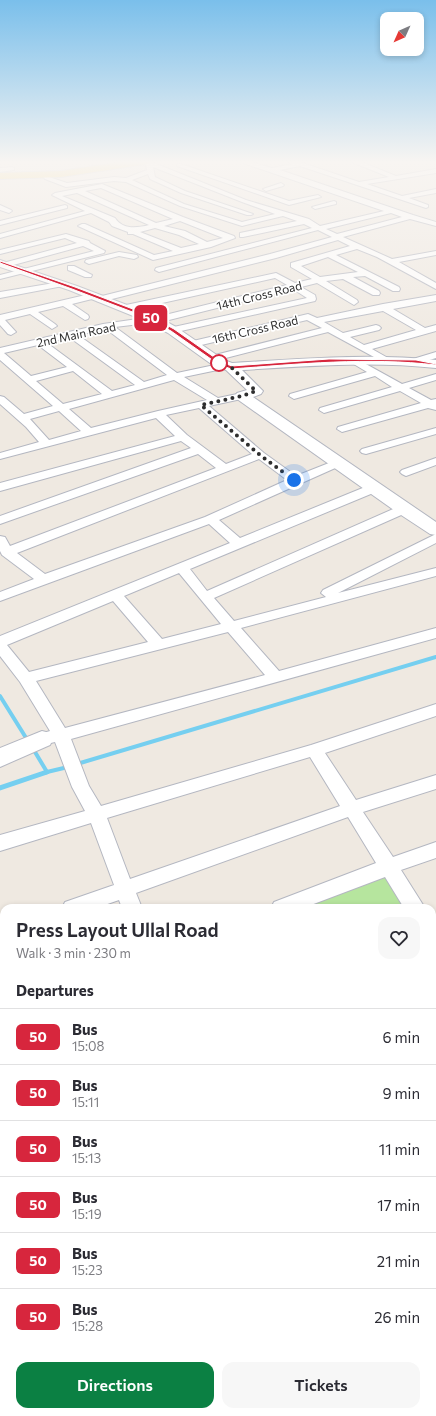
<!DOCTYPE html>
<meta charset="utf-8">
<style>
body{margin:0;font-family:Commissioner,sans-serif;background:#f7f7f7;color:#2b2b33;height:100vh;display:flex;flex-direction:column;font-size:15px;white-space:nowrap}
*{box-sizing:border-box;margin:0}
p{font-size:13px;color:#7c7c81}
.icon{flex:none;width:22px;height:22px;fill:none;stroke:currentColor;stroke-width:2;stroke-linecap:round;stroke-linejoin:round}
.map{position:relative;flex:1;overflow:hidden}
.drawer{position:absolute;left:0px;top:904px;width:436px;height:512px;display:flex;flex-direction:column;background:#fff;border-radius:12px 12px 0 0;box-shadow:0 2px 6px #0003}
.drawer>*{flex:none}
.badge{padding:0 8px;border-radius:6px;font-size:14px;line-height:26px}
.needle{width:26px;rotate:225deg}
.controls{position:absolute;left:380px;top:12px;display:grid;gap:8px}
.controls a{display:grid;place-items:center;width:44px;height:44px;border-radius:8px;background:#fff;box-shadow:0 2px 6px #0003;font-size:20px}
.you{position:absolute;width:20px;height:20px;margin:-10px;border:3px solid #fff;border-radius:50%;background:#1a73e8;box-shadow:0 0 0 6px #1a73e833}
.map>.badge{position:absolute;translate:-50% -50%;box-shadow:0 0 0 2px #fff}
h2{padding:0 16px;font-size:15px;line-height:36px}
.round{display:grid;place-items:center;flex:none;width:42px;height:42px;border-radius:12px;background:#f7f7f7}
.head{display:flex;align-items:center;justify-content:space-between;height:68px;padding:0 16px}
h1{font-size:19px;font-weight:600;line-height:30px}
.action{display:flex;gap:8px;margin-top:auto;padding:8px 16px}
.action a{flex:1;height:46px;border-radius:12px;background:#0b8043;color:#fff;font-size:16px;font-weight:600;line-height:46px;text-align:center}
.action a+a{background:#f7f7f7;color:#2b2b33}
ul{padding:0;list-style:none}
li{display:flex;align-items:center;gap:12px;height:56px;padding:0 16px;border-top:1px solid #e1e1e2}
li div{flex:1}
li b{display:block;font-size:15px}
li em{font-style:normal}
li .badge{min-width:44px;font-weight:700;text-align:center}
.map>svg:first-child{display:block}
.green{fill:#b6e59e}
.lines{fill:none;stroke-linecap:round;stroke-linejoin:round}
.stream-far1{stroke:#75cff0;stroke-width:4}
.stream{stroke:#75cff0;stroke-width:5}
.street-casing{stroke:#b4b7c1;stroke-width:2}
.secondary-casing{stroke:#b4b7c1;stroke-width:2}
.primary-casing{stroke:#c9c9c9;stroke-width:2}
.street{fill:#fff;fill-rule:evenodd}
.secondary{fill:#fff;fill-rule:evenodd}
.primary{fill:#f2d163;fill-rule:evenodd}
.line{fill:#d7263d;stroke:#fff}
.walk{stroke:#2e2e2e;stroke-width:4;stroke-dasharray:0 7.2}
.stop-dot{fill:#fff;stroke:#d7263d;stroke-width:2}
.labels{text-anchor:middle;dominant-baseline:central;stroke-width:3.5;stroke-linejoin:round;paint-order:stroke}
.far-street-label{font-size:12px;fill:#2e2e2e;stroke:#fff}
</style>
<div class="map">
<svg width="436" height="1416" viewBox="0 0 436 1416">
<rect width="100%" height="100%" fill="#efe9e1"/>
<polygon class="green" points="385,875 403,908 302,908"/>
<g class="lines">
<g class="stream-far1">
<polyline points="0,696 28,741"/>
<polyline points="32,747 47,772 68,767"/>
<polyline points="77,764 436,657"/>
<polyline points="44,773 47,772"/>
</g>
<polyline class="stream" points="0,788 47,772"/>
<defs>
<g id="street">
<path d="M149 161 246 200 309 219 320 226 384 211 237 161H248L272 168 293 164 287 161H297L359 182 389 177 349 161H359L396 176 436 169V173L367 184 402 196 436 189V193L409 198 428 205V207L426 208 300 166 280 170 413 215 436 222V226L410 219 343 237 392 259 436 251V255L399 262 436 283V289L377 257 357 249 336 255 399 287 400 289 399 291H393L365 276 353 277 379 291 380 293 379 295H373L343 279 326 281 357 300 358 302 354 305 317 283 301 287 315 295 316 299 315 301 172 333 169 332 167 330 169 328 307 298 293 289 165 321 115 327 177 373 224 363 227 364 229 366 227 368 184 377 218 398 242 393 246 394 247 396 246 398 209 406 264 453 296 476 334 461H342L344 463 342 465 219 520 240 538 370 485H378L380 488 378 491 190 569 207 591 400 506H408L410 509 408 512 214 598 234 621 326 597 321 593 323 590 436 534V543L338 593 436 568V576L241 628 279 671 436 628V638L71 739 89 786 101 806 311 745 436 704V716L325 753 356 800 436 775V789L363 812 393 857 436 842V858L401 870 425 908H404L385 877 303 908H271L274 902 376 863 348 817 136 893 142 908H122L119 900 96 908H62L65 902 114 885 91 823 0 851V835L85 811 72 787 55 742 42 745 36 743 34 739 36 735 50 731 20 682 0 656V636L230 543 209 524 0 601V592L34 579 2 555 0 551V536L5 537 10 546 216 468 198 454 0 524V516L191 448 181 441 0 491V483L175 436 156 418 0 459V453L39 442 26 427 0 404V396L4 397 24 414 53 406 0 360V348L103 324 165 315 287 285 275 278 126 311 123 310 122 308 123 306 126 305 276 273 295 283 312 279 291 267V263L350 246 338 240 276 258 100 302 97 301 96 298 72 304 88 315 89 317 88 319 85 320 63 306 38 312 55 324 57 326 52 329 30 314 5 320 16 332 11 335 8 334 0 325V315L94 293 97 294 98 297 270 254 332 237 318 230 159 272 155 270 156 268 312 228 304 224 243 237H240V233L297 221 283 216 242 226 180 206 126 182 114 181 66 187 45 179 41 174 46 173 49 177 67 183 114 177 126 178 147 170 146 165 142 162ZM153 167 242 202 275 214 242 222 184 204 132 180 148 174 150 179 181 193 247 215H251L253 214 185 191 155 177ZM391 213 402 217 337 234 326 229ZM328 257 358 272 320 277 301 266ZM106 329 167 375 144 382 78 335ZM69 337 135 385 112 391 47 343ZM38 345 67 367 31 376 4 353ZM73 371 102 394 63 404 36 381ZM174 380 207 400 158 411 91 428 69 409ZM199 408 252 454 226 464 187 435 166 415ZM59 411 81 431 49 440 30 419ZM259 459 287 480 205 517 45 574 17 553ZM179 573 221 624 162 639 124 596ZM113 601 148 642 29 672 7 645ZM228 632 265 675 65 728 36 681ZM310 757 340 806 130 879 107 818Z"/>
<polygon points="177,164 181,164 289,201 318,195 321,197 289,205 177,166"/>
<polygon points="12,167 14,168 14,170 0,172 0,168"/>
<polygon points="281,183 284,185 283,186 266,191 263,189"/>
<path d="M102 184 183 217 234 236 235 238 211 247 153 260 78 226 82 224H85L154 255 173 251 133 234H128V232L112 226 109 222 91 213 0 238V234L85 211 52 195 55 193ZM101 188 173 219 156 223 85 191ZM77 193 149 225C137 228 123 230 115 218L62 196ZM180 221 223 238 207 242 185 231 164 226ZM155 228 179 235 199 244 181 248 140 232Z"/>
<polygon points="334,201 336,202 336,204 315,209 312,207"/>
<polygon points="0,205 11,210 12,211 9,213 0,210"/>
<polygon points="65,205 67,206 67,208 0,225 0,221"/>
<polygon points="66,234 89,241 90,243 105,251 104,253 0,279 0,275 94,251 83,246 6,267 2,265 3,263 77,243 65,238 0,254 0,250"/>
<polygon points="119,252 137,255 138,257 134,259 119,256 89,264 85,262 86,260"/>
<polygon points="68,266 74,266 92,275 91,277 85,277 68,270"/>
<polygon points="60,282 63,282 64,284 63,286 0,298 0,292"/>
<path d="M436 295V301L393 309 425 328 436 325V331L372 349 388 358 390 360 388 362 385 363 328 332 214 361 209 358 211 356 322 328 307 320 193 347 188 344 193 341 308 314 317 318 383 304ZM383 311 416 330 364 345 350 337 379 330 381 328 379 326 376 325 343 333 324 322Z"/>
<polygon points="436,352 436,358 416,364 411,361 413,359"/>
<polygon points="355,358 402,384 436,374 436,380 409,388 431,400 436,399 436,410 428,408 342,432 337,429 338,427 421,403 400,391 324,413 319,410 320,408 392,387 375,376 294,399 289,396 290,394 367,372 352,363 350,361 352,359"/>
<polygon points="436,428 436,434 366,454 362,453 360,451 362,449"/>
<polygon points="436,458 436,465 406,476 402,474 400,472 402,470"/>
<polygon points="4,923 4,941 0,943 0,925"/>
<polygon points="432,926 436,928 436,950 432,949"/>
<polygon points="436,1005 436,1026 432,1027 432,1006"/>
<polygon points="4,1080 4,1104 0,1106 0,1081"/>
<polygon points="436,1208 436,1235 432,1237 432,1210"/>
<polygon points="4,1217 4,1244 0,1246 0,1219"/>
<polygon points="4,1351 4,1381 0,1383 0,1353"/>
<polygon points="120,1412 151,1412 150,1416 119,1416"/>
<polygon points="203,1412 233,1412 234,1416 204,1416"/>
<polygon points="396,1412 426,1412 427,1416 397,1416"/>
</g>
<g id="secondary">
<path d="M0 260 77 286 156 316 176 327 224 360 232 363C300 359 368 353 436 360V368C371 361 307 366 242 370L263 391 261 394 253 397 436 522V535L430 534 398 513 237 399 235 396 237 393 247 390 226 370 214 366 168 333 148 322 69 290 0 267Z"/>
<polygon points="42,731 50,733 53,739 50,745 0,767 0,748"/>
</g>
<polygon id="primary" points="127,161 151,161 147,164 61,177 0,179 0,173 61,171"/>
</defs>
<use href="#street" class="street-casing"/>
<use href="#secondary" class="secondary-casing"/>
<use href="#primary" class="primary-casing"/>
<use href="#street" class="street"/>
<use href="#secondary" class="secondary"/>
<use href="#primary" class="primary"/>
</g>
<linearGradient id="sky" x2="0" y2="1"><stop stop-color="#7abfeb"/><stop offset="0.45" stop-color="#f8f5f2"/><stop offset="1" stop-color="#f8f5f2" stop-opacity="0"/></linearGradient>
<rect width="436" height="360" fill="url(#sky)"/>
<path class="line" d="M0 261 75 287 146 314 174 329 221 362 232 366 329 359 416 360 436 364V365C368 357 299 364 231 369L218 364 171 331 143 316 72 289 0 263Z"/>
<g class="lines">
<polyline class="walk" points="219,363 231,367 256,391 242,396 201,405 260,455 294,480"/>
</g>
<circle class="stop-dot" cx="219" cy="363" r="8"/>
<g class="labels">
<g class="far-street-label">
<text transform="translate(259 295) rotate(-14)">14th Cross Road</text>
<text transform="translate(255 329) rotate(-13)">16th Cross Road</text>
<text transform="translate(76 334) rotate(-12)">2nd Main Road</text>
</g>
</g>
</svg>
<div class="controls">
<a><svg class="needle" viewBox="-14 -14 28 28"><path d="M0-13l5 13h-10z" fill="#e53935"/><path d="M0 13l5-13h-10z" fill="#7c7c81"/></svg></a>
</div>
<div class="you" style="left:294px;top:480px"></div>
<b class="badge" style="left:151px;top:318px;background:#d7263d;color:#fff">50</b>
<section class="drawer">
<div class="head"><div><h1>Press Layout Ullal Road</h1><p>Walk · 3 min · 230 m</p></div><a class="round"><svg class="icon" aria-label="heart" viewBox="0 0 24 24"><path d="M12 20l-8-8c-3-5 5-10 8-4 3-6 11-1 8 4z"/></svg></a></div>
<h2>Departures</h2>
<ul>
<li><span class="badge" style="background:#d7263d;color:#fff">50</span><div><b>Bus</b><p>15:08</p></div><em>6 min</em></li>
<li><span class="badge" style="background:#d7263d;color:#fff">50</span><div><b>Bus</b><p>15:11</p></div><em>9 min</em></li>
<li><span class="badge" style="background:#d7263d;color:#fff">50</span><div><b>Bus</b><p>15:13</p></div><em>11 min</em></li>
<li><span class="badge" style="background:#d7263d;color:#fff">50</span><div><b>Bus</b><p>15:19</p></div><em>17 min</em></li>
<li><span class="badge" style="background:#d7263d;color:#fff">50</span><div><b>Bus</b><p>15:23</p></div><em>21 min</em></li>
<li><span class="badge" style="background:#d7263d;color:#fff">50</span><div><b>Bus</b><p>15:28</p></div><em>26 min</em></li>
</ul>
<div class="action"><a>Directions</a><a>Tickets</a></div>
</section>
</div>
